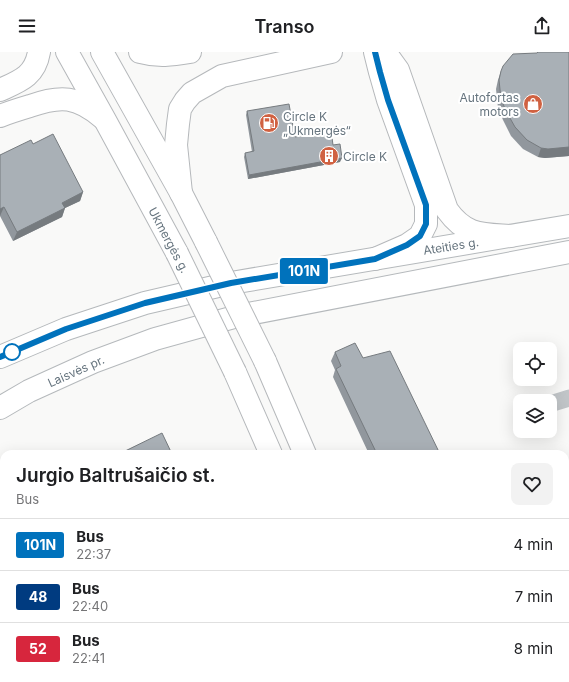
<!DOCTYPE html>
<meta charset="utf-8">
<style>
body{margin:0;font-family:Inter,sans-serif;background:#f2f2f2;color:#202124;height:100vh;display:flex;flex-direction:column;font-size:15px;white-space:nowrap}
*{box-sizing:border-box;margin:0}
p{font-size:13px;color:#757577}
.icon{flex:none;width:22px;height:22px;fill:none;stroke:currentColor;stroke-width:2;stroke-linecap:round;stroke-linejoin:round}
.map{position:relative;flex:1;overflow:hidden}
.panel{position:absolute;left:0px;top:398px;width:569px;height:232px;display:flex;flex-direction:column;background:#fff;border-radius:12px 12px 0 0;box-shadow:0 4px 16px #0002}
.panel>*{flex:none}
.badge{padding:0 8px;border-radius:3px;font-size:14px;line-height:26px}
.fabs{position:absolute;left:513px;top:290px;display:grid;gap:8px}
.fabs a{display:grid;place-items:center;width:44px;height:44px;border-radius:8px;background:#fff;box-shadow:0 4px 16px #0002;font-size:20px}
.map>.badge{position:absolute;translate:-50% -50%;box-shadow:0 0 0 2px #fff}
.round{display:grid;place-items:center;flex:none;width:42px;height:42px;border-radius:8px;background:#f2f2f2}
.summary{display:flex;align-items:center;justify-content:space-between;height:68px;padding:0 16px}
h1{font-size:19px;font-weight:600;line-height:30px}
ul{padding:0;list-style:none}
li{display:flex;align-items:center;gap:12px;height:52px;padding:0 16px;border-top:1px solid #e0e0e0}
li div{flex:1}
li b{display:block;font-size:15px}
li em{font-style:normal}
li .badge{min-width:44px;font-weight:700;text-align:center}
header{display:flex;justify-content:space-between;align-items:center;height:52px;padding:0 16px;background:#fff;font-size:18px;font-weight:600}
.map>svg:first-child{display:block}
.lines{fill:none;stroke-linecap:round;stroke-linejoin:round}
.primary-casing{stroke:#b5b9bc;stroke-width:24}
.trunk-casing{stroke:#b5b8bb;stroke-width:24}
.minor{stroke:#c1c5c8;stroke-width:17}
.primary{stroke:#fff;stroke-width:22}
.trunk{stroke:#fff;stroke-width:22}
.trunk-bridge-casing{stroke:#b5b8bb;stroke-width:24;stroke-linecap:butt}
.trunk-bridge{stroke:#fff;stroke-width:22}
.wall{fill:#91979d}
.shaded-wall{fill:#767b7f}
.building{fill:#a9b0b6;stroke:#767b7f}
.line-casing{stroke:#fff;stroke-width:9}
.line{stroke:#0072bc;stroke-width:6}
.stop-dot{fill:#fff;stroke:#0072bc;stroke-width:2}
.labels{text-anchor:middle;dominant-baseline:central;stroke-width:4;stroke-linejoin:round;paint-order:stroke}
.poi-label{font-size:12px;fill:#67757f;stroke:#fff;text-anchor:start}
.street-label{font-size:12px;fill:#67757f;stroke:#fff}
</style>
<header><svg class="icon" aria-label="menu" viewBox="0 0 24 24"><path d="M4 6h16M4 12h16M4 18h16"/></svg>Transo<svg class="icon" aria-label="share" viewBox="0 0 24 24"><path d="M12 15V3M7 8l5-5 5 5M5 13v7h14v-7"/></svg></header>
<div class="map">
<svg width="569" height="630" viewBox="0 0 569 630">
<rect width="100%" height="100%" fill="#f9f9f8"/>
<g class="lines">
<defs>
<g id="primary">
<polyline points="0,305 66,277 145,251 231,231 569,174"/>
<polyline points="0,356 29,339 93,310 155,287 238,264 569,200"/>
</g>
<g id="trunk">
<polyline points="67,0 105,68 177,201"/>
<polyline points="102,0 181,141 206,190"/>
<path d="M140 0C158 5 172 3 190 0"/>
<polyline points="375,0 380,20 388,48 426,153 426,172 420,184 407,193 375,207"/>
<path d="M385 0 398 18 447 158C466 184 481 182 511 184"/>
<path d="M0 38C20 29 35 24 39 0"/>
<path d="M0 64C10 60 20 57 30 54 61 43 77 44 103 66"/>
<polyline points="181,141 176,93 178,72 180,57 185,49 192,41 222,24 331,0"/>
<polyline points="265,309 305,402"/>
<polyline points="235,320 271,402"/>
<polyline points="0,534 4,541"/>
<polyline points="0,585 4,592"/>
<polyline points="24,626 26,630"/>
<polyline points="54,626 57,630"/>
<polyline points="371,626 372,630"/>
<polyline points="403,626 404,630"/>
<polyline points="99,630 111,626"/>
<polyline points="165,630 176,626"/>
</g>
</defs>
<use href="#primary" class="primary-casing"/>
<use href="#trunk" class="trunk-casing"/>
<polyline class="minor" points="550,352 569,346"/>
<use href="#primary" class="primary"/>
<use href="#trunk" class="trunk"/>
<defs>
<g id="trunk-bridge">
<polyline points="206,190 265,309"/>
<polyline points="177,201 235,320"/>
</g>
</defs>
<use href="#trunk-bridge" class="trunk-bridge-casing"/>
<use href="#trunk-bridge" class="trunk-bridge"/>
</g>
<g class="wall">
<polygon points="569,0 569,104 545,106 538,105 523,97 511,84 503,68 498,56 496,37 498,28 501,19"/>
<polygon points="247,59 295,85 333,93 340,110 248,127 244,105 245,101 252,100 246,63"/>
<polygon points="33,92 83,140 80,149 65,156 62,165 13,189 0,164 0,103"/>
<polygon points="335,300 363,306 440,402 369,402 333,325 335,318 331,309"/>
<polygon points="565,575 569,577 569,595 565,593"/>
</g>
<g class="shaded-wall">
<polygon points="569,95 569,104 545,106 538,105 541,96"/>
<polygon points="342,106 340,110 248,127 249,123"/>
<polygon points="83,140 80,149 65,156 62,165 13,189 17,180 62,151"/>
<polygon points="4,155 0,164 0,157"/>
</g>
<g class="building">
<polygon points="538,0 569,0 569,95 548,97 541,96 527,88 515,75 506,59 501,47 499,28 501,19 503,14 513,2 537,1"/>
<polygon points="289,52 295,85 331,78 333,93 340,92 342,106 249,123 245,101 254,99 247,59"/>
<polygon points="53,82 83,140 62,151 65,156 17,180 4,155 0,157 0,103 31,88 33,92"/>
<polygon points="355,291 363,306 390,299 440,402 377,402 336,317 341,314 335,300"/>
<polygon points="162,381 172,402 119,402"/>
<polygon points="565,575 569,577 569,589 565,587"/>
</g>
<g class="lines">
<defs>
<polyline id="line" points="0,305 66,277 145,251 231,231 375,207 407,193 420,184 426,172 426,153 388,48 380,20 375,0"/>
</defs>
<use href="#line" class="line-casing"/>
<use href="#line" class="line"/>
</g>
<defs>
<symbol id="shop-disc" viewBox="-11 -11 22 22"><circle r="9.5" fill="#d06141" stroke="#fff"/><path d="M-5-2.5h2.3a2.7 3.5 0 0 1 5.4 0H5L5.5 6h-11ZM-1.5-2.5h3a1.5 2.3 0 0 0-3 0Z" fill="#fff"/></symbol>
<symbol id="fuel-disc" viewBox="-11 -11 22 22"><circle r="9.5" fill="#d06141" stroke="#fff"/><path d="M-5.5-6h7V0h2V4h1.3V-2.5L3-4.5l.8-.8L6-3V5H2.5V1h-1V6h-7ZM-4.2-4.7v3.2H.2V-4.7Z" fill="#fff"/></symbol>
<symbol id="building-disc" viewBox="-11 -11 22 22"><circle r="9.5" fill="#d06141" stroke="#fff"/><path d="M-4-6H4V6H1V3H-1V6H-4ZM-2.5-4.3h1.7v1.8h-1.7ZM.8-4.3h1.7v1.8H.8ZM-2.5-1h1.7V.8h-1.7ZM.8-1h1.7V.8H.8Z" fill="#fff"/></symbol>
</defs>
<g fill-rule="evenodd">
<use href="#shop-disc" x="522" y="41" width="22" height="22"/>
<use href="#fuel-disc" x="258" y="60" width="22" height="22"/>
<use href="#building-disc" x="318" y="93" width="22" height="22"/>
</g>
<circle class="stop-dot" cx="12" cy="300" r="8"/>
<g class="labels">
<g class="poi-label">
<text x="519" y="45" text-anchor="end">Autofortas<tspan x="519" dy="14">motors</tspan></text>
<text x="283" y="64">Circle K<tspan x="283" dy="14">„Ukmergės“</tspan></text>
<text x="343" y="104">Circle K</text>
</g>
<g class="street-label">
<text transform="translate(169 188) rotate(62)">Ukmergės g.</text>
<text transform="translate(451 194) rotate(-9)">Ateities g.</text>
<text transform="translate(76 319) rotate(-24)">Laisvės pr.</text>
</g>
</g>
</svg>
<div class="fabs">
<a><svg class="icon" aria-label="locate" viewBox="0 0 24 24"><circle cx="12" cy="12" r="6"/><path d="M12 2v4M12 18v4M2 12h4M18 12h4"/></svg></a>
<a><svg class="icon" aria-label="layers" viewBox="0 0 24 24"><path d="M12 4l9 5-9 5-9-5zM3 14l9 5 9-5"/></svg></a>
</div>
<b class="badge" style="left:304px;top:219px;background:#0072bc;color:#fff">101N</b>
<section class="panel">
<div class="summary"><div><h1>Jurgio Baltrušaičio st.</h1><p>Bus</p></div><a class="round"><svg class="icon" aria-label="heart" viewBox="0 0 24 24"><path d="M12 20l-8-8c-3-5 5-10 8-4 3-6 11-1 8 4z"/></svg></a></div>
<ul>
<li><span class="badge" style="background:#0072bc;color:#fff">101N</span><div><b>Bus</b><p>22:37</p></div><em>4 min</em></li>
<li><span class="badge" style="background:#003b80;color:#fff">48</span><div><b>Bus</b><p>22:40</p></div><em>7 min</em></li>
<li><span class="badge" style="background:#d7263d;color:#fff">52</span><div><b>Bus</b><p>22:41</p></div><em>8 min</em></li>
</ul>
</section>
</div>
